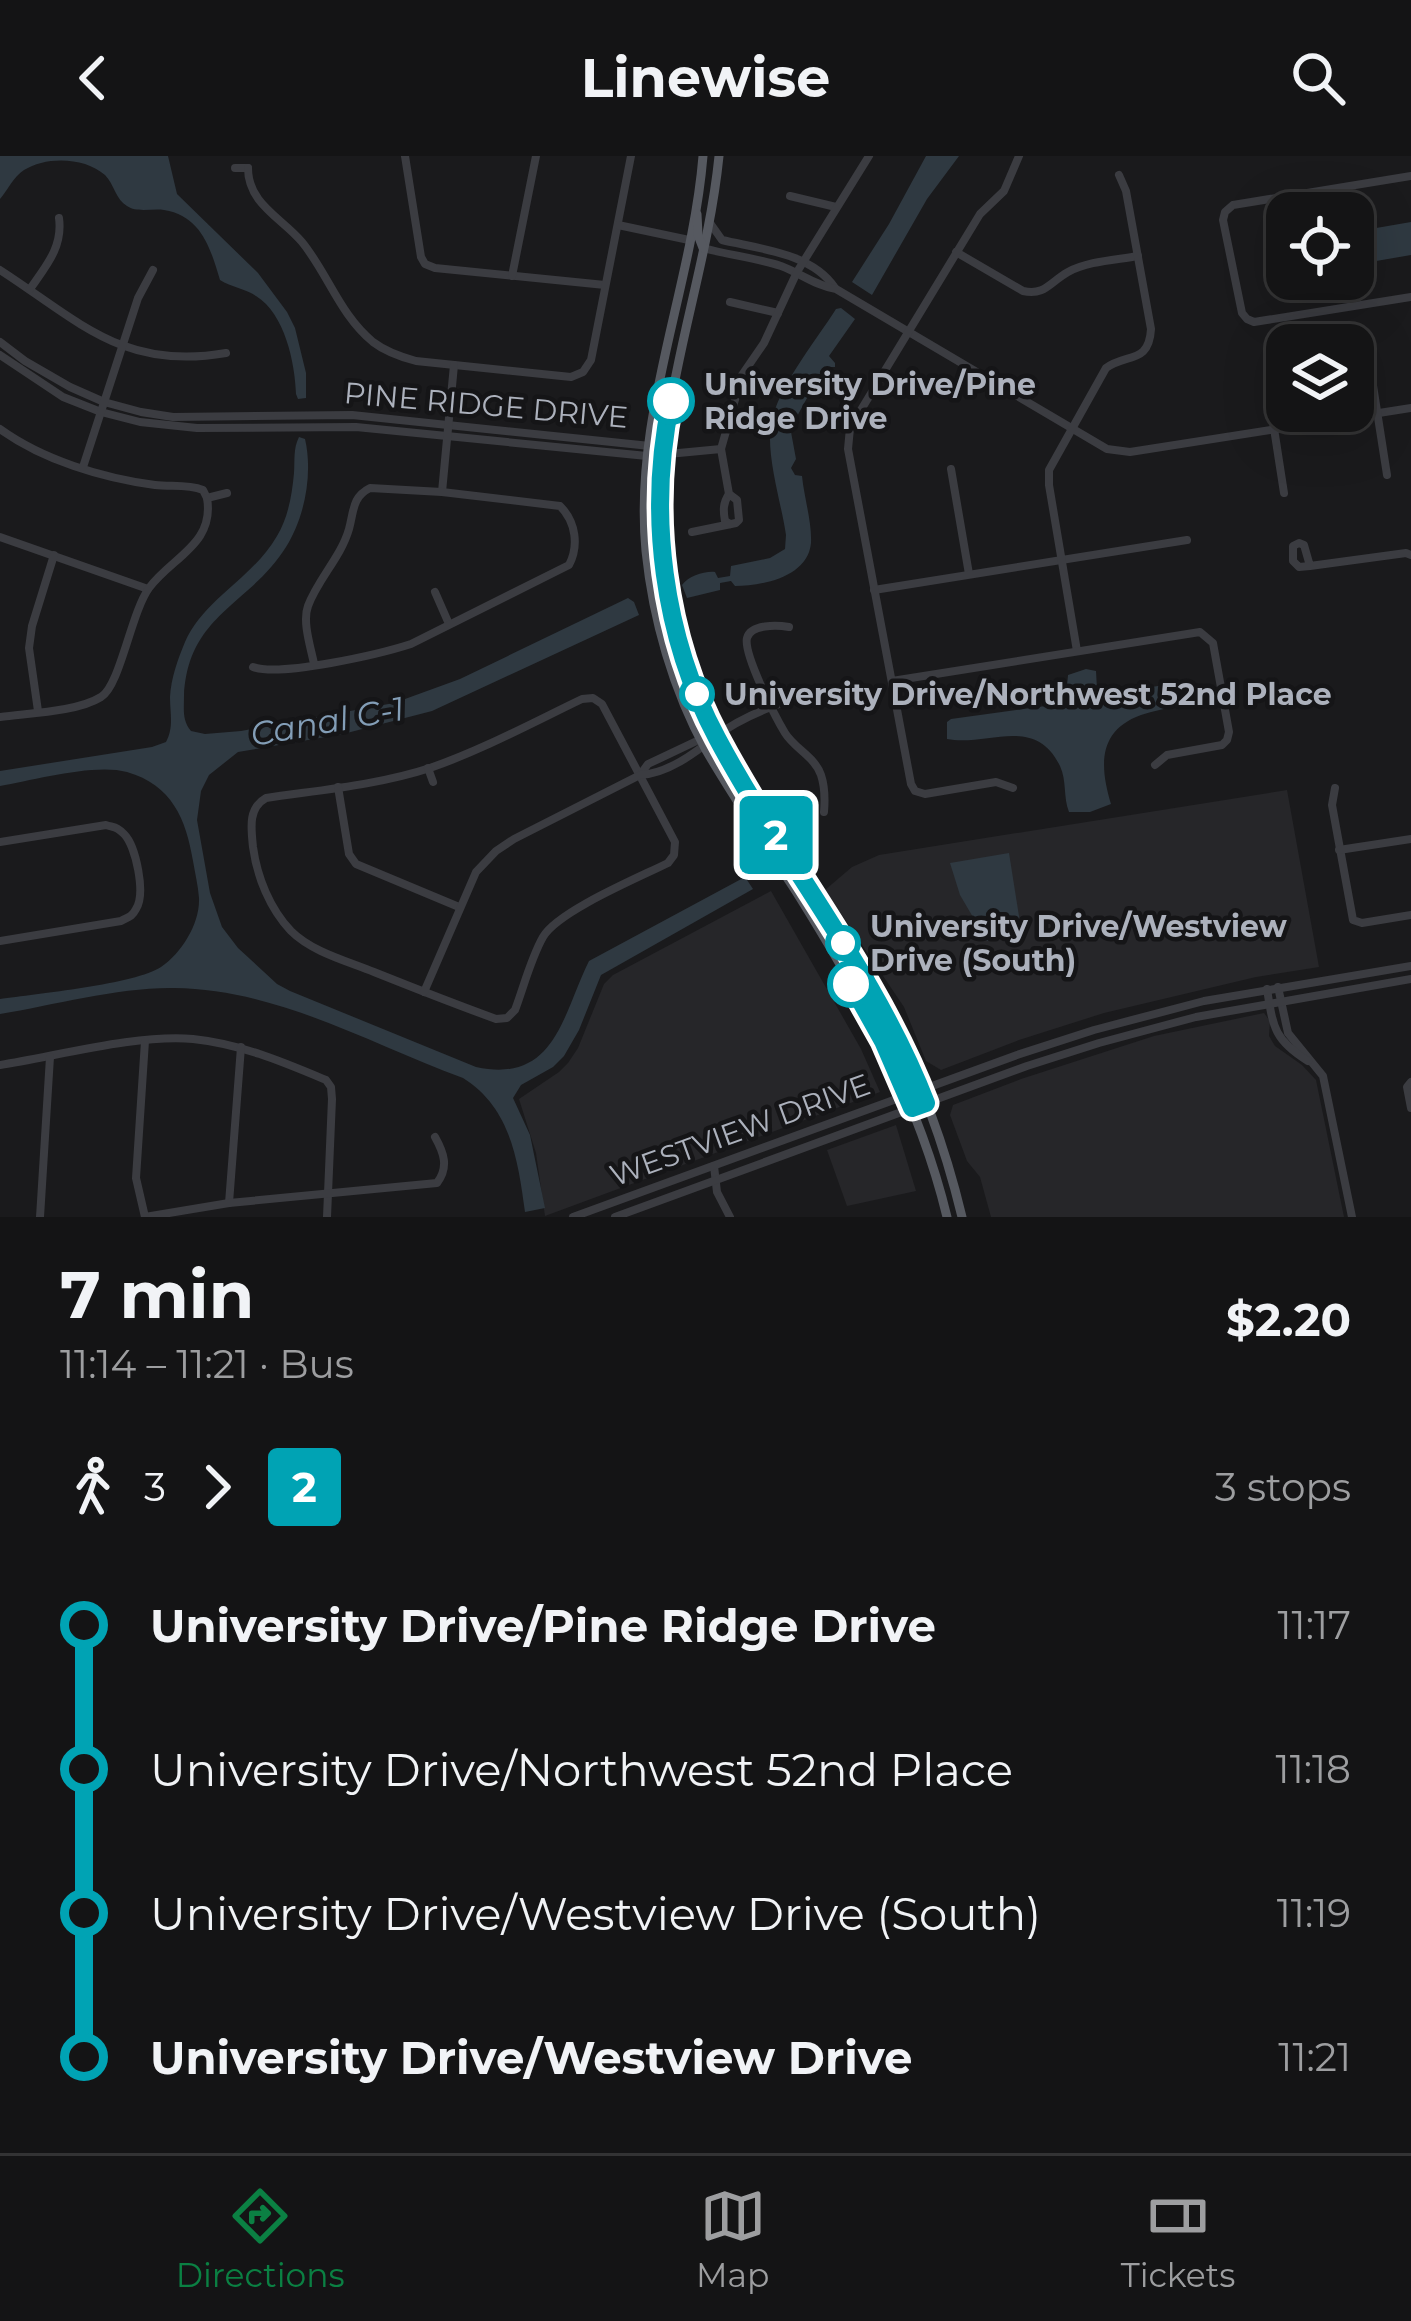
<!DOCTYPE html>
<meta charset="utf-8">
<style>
body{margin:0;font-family:Montserrat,sans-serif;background:#212122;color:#f1f3f6;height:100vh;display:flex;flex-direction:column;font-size:45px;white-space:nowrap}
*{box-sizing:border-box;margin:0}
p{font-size:39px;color:#9d9ea0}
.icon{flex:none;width:66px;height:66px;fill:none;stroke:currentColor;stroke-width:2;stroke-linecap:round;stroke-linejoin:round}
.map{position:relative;height:1061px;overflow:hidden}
.details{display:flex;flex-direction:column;background:#141415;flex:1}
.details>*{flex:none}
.badge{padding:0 24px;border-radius:9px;font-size:42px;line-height:78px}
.buttons{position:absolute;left:1266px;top:36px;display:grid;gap:24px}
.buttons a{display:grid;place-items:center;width:108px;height:108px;border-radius:24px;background:#141415;box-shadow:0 12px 48px #0002,0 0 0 3px #333334;font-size:60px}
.map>.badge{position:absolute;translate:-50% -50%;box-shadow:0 0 0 6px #fff}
.legs{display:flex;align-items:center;gap:18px;height:132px;padding:0 60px;font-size:39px}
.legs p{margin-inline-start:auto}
.headline{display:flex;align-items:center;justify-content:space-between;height:204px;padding:0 60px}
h1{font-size:66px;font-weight:700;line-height:90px}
ul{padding:0 60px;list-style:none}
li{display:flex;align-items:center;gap:42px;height:144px;font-size:45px}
li i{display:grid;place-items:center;width:18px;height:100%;margin:0 15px;background:currentColor}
li i::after{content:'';width:30px;height:30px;margin:-15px;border:9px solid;border-radius:50%;background:#141415}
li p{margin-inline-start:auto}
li:first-child i{background:linear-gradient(#0000 50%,currentColor 0)}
li:last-child i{background:linear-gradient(currentColor 50%,#0000 0)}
header{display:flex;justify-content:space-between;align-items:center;height:156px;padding:0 60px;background:#141415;font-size:54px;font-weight:700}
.menu{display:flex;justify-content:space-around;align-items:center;height:168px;border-top:3px solid #333334;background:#141415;font-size:33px;color:#9d9ea0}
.menu a{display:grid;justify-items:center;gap:6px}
.menu .on{color:#0b8043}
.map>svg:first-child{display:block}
.built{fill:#262629}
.water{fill:#2f3941}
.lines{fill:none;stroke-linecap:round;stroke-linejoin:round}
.minor{stroke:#3b3c41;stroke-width:8}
.major{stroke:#565960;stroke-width:9}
.line-1-casing{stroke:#fff;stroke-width:27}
.line-1{stroke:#00a3b4;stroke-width:18}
.stop-1-dot{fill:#fff;stroke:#00a3b4;stroke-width:6}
.labels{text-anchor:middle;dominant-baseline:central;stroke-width:9;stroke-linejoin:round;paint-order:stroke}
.stop-label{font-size:30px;font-weight:bold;fill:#acb1bc;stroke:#151517;text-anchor:start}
.street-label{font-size:30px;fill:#acb1bc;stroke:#151517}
.water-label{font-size:33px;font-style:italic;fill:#839eb7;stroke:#151517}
</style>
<header><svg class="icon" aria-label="back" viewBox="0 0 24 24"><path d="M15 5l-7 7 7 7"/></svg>Linewise<svg class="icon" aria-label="search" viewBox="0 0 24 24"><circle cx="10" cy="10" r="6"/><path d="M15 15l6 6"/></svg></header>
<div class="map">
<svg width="1411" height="1061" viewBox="0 0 1411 1061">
<rect width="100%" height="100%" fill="#1a1a1c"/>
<g class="built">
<polygon points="1287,634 1319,811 1256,821 1104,857 1019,884 941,914 926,905 904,851 825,734 852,711 879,699"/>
<polygon points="771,735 861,893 880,936 545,1060 536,997 519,943 559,916 568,907 578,892 604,828 613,819"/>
<polygon points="1264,857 1270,865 1269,880 1275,890 1302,909 1316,924 1344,1061 991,1061 980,1021 967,1005 950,959 953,949 1021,923 1154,880"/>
<polygon points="896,969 916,1035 847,1050 827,994"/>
</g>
<g class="water">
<path d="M0 0H168L177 38 258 117 287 156 295 172 306 217V242L298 243 296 238C295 207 285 158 256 140 246 133 231 131 220 124 211 94 202 60 164 54 153 52 137 57 127 50 116 44 114 28 105 19 85 1 46 0 24 14 14 20 7 35 0 43Z"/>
<polygon points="926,0 959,0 927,43 872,139 852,126 889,68"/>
<polygon points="1411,66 1411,99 1353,109 1353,76"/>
<path d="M841 152 855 163 829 200 835 207V211H824L795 264 791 276 796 303 791 312 795 319 802 320C804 341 812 366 811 387 808 421 762 430 735 430L731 425 720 427V434L687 442 682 429C689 420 704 415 715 416L718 422 730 420 731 410 770 402 785 393 786 379C781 346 769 310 770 277 771 239 816 185 836 153Z"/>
<path d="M299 281 305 283C313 317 305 361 286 391 249 450 188 458 184 540 184 554 182 564 191 575L205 578 241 575 394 547 460 523 628 442 634 446 639 459 432 555 343 578 238 596 209 619 201 635 197 664 210 737 222 771 238 792 277 828 290 835 476 911C555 928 562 860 589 805L745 721 753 733 601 819 579 874 564 900 553 911 521 929 513 942 530 979 545 1052 525 1056C518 1005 511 952 463 922 368 887 277 833 174 832 120 831 54 849 0 858V843C35 838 136 828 161 811 182 797 200 767 199 742 198 729 195 717 193 705 186 663 172 629 127 616 95 607 34 624 0 630V615L152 591 166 586C174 571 170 558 170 541 171 522 178 503 185 486 204 443 253 422 277 380 288 362 292 339 294 317 295 304 293 293 299 281Z"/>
<path d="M1086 513 1096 515 1097 533 1103 539 1170 528 1174 529 1178 536V549C1166 553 1153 555 1141 559 1097 575 1100 611 1111 648L1090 656H1069C1063 641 1067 625 1060 610 1035 558 987 591 947 583V566L951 563 1053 549C1066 542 1067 532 1068 519Z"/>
<polygon points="1009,697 1021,773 987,785 960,739 950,707"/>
</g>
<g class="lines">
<g class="minor">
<polyline points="405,0 421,101 425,108 435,112 605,129"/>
<polyline points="235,12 248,12"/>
<path d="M248 12C248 48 282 62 302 86 328 118 340 159 373 186 386 196 401 201 416 205L571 221 583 216 591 204 631 0"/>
<polyline points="1411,20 1233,49 1225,56 1223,64 1242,157 1247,163 1254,166 1411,141"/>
<polyline points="790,40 836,51"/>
<path d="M710 67 722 84C760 93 812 97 835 132"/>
<polyline points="618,69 689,84"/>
<path d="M703 92C729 99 756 102 781 110 800 117 816 130 836 133L1107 293 1130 296 1411 252"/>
<path d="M956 96 1023 135C1045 140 1050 126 1068 116 1088 105 1116 104 1138 100"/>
<path d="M0 114C79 165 123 215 226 197"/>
<polyline points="512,120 536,0"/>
<path d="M30 133C46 110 63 91 59 62"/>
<polyline points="730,146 778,157"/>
<polyline points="0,186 25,205 70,231 104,246 141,256 173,261 352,259 650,290"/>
<polyline points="0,199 63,241 101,256 140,266 197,272 356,271 647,300 721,293"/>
<polyline points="1372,223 1387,319"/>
<polyline points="1269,240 1284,337"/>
<path d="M0 273C43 304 102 322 155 329 171 331 187 328 203 334L207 342 227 337"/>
<polyline points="83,311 138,142 153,114"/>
<polyline points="951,313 969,418"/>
<polyline points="442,336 454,209"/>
<path d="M729 338C723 347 723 354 725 365L730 368"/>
<polyline points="692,376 736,367 739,364 737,344 729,338 721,293 742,219 764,187 797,116 869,0"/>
<polyline points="0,381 148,433"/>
<polyline points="1310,410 1304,389 1299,387 1293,390 1293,405 1299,411 1310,410 1406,397 1411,399"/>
<polyline points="874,434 1187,384"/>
<polyline points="435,436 449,468"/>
<path d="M789 471C777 469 751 468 747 482 743 498 776 562 785 577 795 593 815 601 821 619 825 631 825 644 824 656"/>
<path d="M1077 495 1049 329V314L1106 212C1127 197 1149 208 1151 173L1126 35 1119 19"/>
<path d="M253 511C281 521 380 498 411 488L569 409C579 390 576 366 560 350L442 336 370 332C352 341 354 355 349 373 341 401 318 423 308 450 302 466 311 492 314 508"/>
<polyline points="892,525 1200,476 1213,487 1229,576 1227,584 1222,589 1167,599 1155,609"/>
<path d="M593 542 602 548 675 686 674 699 668 707C640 721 558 755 543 781 531 802 524 830 515 854L507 862 496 863C455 848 414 832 374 816 347 805 312 796 291 775 270 753 257 721 253 691 251 672 248 652 266 642 320 634 378 629 430 612 482 594 532 567 582 543Z"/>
<polyline points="38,555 29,492 32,470 54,399"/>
<path d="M0 561C28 557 77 556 101 541 120 530 131 457 149 432 172 401 215 388 207 342"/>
<polyline points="428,612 433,626"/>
<polyline points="640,619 648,608 703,582"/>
<polyline points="338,631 349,698 356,708 459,751"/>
<polyline points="1013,632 996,626 925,638 915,635 911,628 848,293 850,272 980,58 1004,35 1019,0"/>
<polyline points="1335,632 1332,649 1353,764 1362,767 1411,759"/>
<path d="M0 686 106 669C116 672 117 671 124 678 136 690 146 738 136 753 132 761 128 761 121 765L0 785"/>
<polyline points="1339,694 1411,683"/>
<polyline points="1278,831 1288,877 1323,920 1352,1061"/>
<path d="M1267 833C1273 871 1274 884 1308 905"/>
<path d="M424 836 476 716 496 695 514 683 640 619C667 618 695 597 715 581 741 561 797 536 829 540"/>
<path d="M0 909C57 900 138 878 193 883 241 888 283 906 326 924L331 931 332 943 327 1061"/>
<polyline points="1411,926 1407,931 1411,952"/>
<polyline points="714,1010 717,1036 730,1061"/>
<polyline points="229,1047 241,891"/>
<polyline points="40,1061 50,901"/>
<path d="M145 1061 229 1047 437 1027C449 1011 444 997 435 981"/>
<polyline points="145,1061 136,1022 145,885"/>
<polyline points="573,1061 1017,899 1094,874 1204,845 1411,810"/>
<polyline points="615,1061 1027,910 1099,887 1196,861 1411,823"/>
</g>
<g class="major">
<path d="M703 0C692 133 633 259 646 395 653 463 673 534 706 594 735 644 768 692 799 740 862 841 919 945 947 1061"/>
<path d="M719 0C706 130 651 254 662 386 675 561 786 687 872 833 913 903 943 982 962 1061"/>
<polyline points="697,58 698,79 703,92"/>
</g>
</g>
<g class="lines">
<defs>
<path id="line-1" d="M671 245C647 357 663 481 717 582 783 706 875 815 926 947L912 952 883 885 851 828"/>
</defs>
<use href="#line-1" class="line-1-casing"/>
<use href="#line-1" class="line-1"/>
</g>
<g class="stop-1-dot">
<circle cx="671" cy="245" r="21"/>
<circle cx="697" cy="538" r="15"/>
<circle cx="843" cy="787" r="15"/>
<circle cx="851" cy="828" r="21"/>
</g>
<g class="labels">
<g class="stop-label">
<text x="704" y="228">University Drive/Pine<tspan x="704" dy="34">Ridge Drive</tspan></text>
<text x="724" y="538">University Drive/Northwest 52nd Place</text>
<text x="870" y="770">University Drive/Westview<tspan x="870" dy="34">Drive (South)</tspan></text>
</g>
<g class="street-label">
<text transform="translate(486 249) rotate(5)">PINE RIDGE DRIVE</text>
<text transform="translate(740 974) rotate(-20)">WESTVIEW DRIVE</text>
</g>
<g class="water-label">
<text transform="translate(327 565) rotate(-10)">Canal C-1</text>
</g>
</g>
</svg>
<div class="buttons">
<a><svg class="icon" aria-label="locate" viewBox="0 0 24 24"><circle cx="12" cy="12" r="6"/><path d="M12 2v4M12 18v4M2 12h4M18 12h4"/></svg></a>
<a><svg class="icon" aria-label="layers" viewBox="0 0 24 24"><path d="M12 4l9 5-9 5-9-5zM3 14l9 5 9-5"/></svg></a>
</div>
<b class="badge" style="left:776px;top:679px;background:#00a3b4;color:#fff">2</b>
</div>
<section class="details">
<div class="headline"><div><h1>7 min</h1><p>11:14 – 11:21 · Bus</p></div><b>$2.20</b></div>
<div class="legs"><svg class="icon" aria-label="walk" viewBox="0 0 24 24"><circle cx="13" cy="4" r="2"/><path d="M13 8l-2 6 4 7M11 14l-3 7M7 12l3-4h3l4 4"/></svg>3<svg class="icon" aria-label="forward" viewBox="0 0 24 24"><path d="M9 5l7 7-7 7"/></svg><b class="badge" style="background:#00a3b4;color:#fff">2</b><p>3 stops</p></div>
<ul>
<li><i style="color:#00a3b4"></i><b>University Drive/Pine Ridge Drive</b><p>11:17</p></li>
<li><i style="color:#00a3b4"></i><span>University Drive/Northwest 52nd Place</span><p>11:18</p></li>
<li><i style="color:#00a3b4"></i><span>University Drive/Westview Drive (South)</span><p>11:19</p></li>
<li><i style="color:#00a3b4"></i><b>University Drive/Westview Drive</b><p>11:21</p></li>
</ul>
</section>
<nav class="menu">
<a class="on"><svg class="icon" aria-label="directions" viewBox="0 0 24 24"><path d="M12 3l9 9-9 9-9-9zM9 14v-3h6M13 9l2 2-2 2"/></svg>Directions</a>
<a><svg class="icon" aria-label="map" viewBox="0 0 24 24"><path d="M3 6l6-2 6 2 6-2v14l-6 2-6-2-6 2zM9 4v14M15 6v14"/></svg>Map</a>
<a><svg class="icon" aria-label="tickets" viewBox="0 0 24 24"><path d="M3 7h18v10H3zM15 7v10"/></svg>Tickets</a>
</nav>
